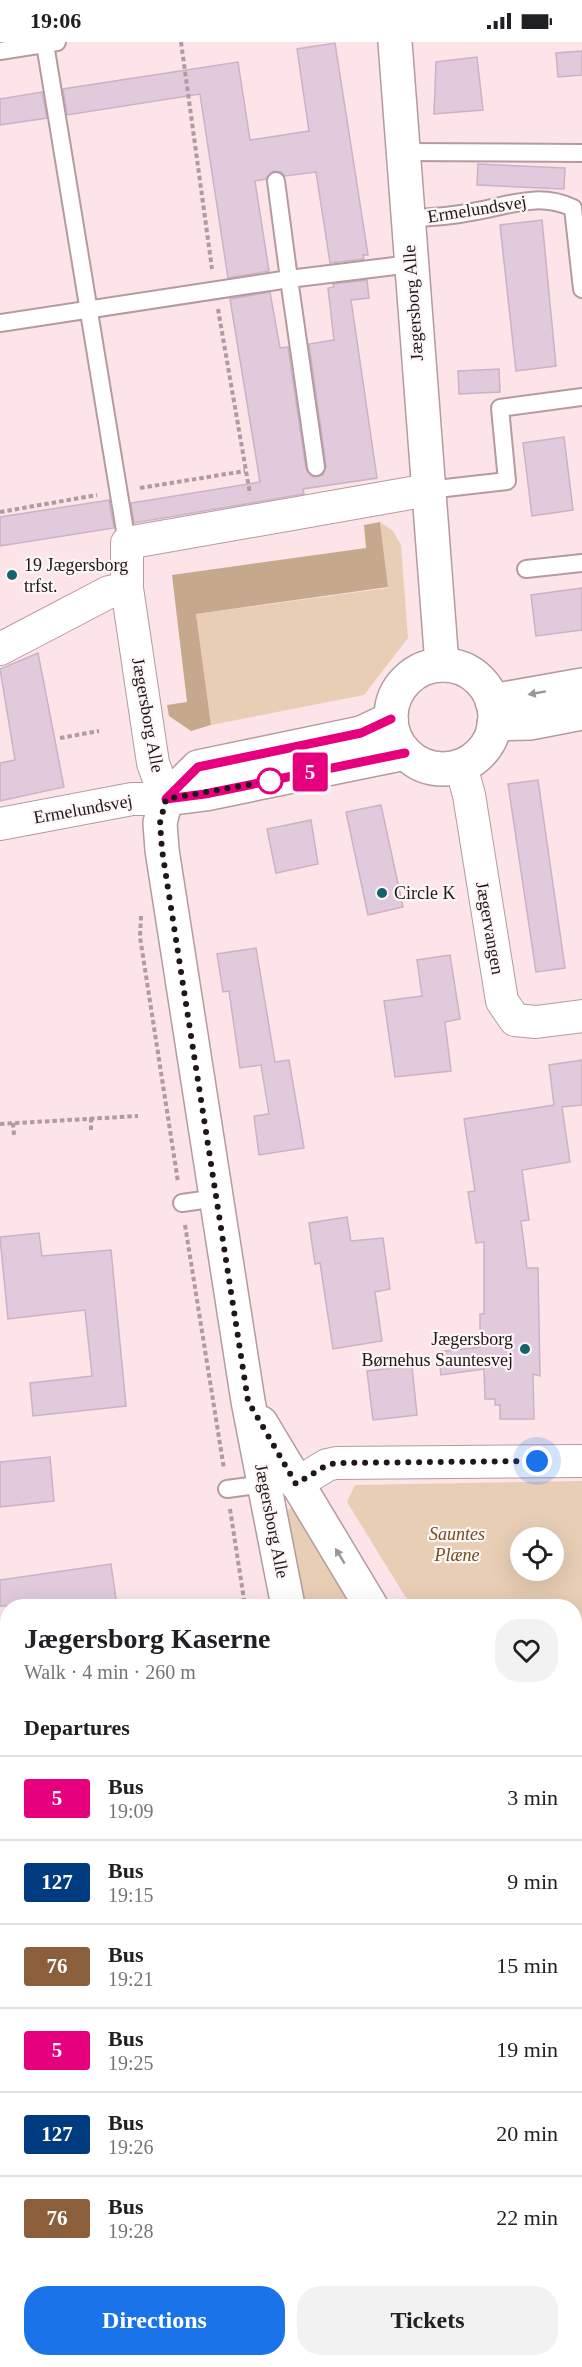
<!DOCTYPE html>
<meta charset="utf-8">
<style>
body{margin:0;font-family:Georgia,serif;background:#f2f2f2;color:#202124;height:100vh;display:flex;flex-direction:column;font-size:22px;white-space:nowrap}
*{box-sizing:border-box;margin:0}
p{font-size:20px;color:#757577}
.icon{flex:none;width:33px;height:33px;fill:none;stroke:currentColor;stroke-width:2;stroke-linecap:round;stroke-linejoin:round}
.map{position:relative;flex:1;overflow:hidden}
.side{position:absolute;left:0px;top:1557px;width:582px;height:768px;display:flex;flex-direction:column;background:#fff;border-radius:24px 24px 0 0;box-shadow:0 6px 24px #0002}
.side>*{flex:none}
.badge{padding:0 12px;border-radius:4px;font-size:21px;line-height:39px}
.tools{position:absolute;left:510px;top:1485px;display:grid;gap:12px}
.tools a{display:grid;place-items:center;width:54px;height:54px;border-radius:50%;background:#fff;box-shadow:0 6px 24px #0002;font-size:30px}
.you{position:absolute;width:30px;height:30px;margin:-15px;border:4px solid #fff;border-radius:50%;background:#1a73e8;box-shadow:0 0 0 9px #1a73e833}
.map>.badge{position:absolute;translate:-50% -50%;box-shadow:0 0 0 3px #fff}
h2{padding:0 24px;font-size:22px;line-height:54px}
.round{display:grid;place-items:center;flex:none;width:63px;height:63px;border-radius:24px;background:#f2f2f2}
.head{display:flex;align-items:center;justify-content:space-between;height:102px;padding:0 24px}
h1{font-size:28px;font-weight:700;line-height:45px}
.action{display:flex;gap:12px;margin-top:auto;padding:12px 24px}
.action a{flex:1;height:69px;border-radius:24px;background:#1a73e8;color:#fff;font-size:24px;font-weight:700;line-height:69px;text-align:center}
.action a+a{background:#f2f2f2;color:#202124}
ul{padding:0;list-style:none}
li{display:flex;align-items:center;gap:18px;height:84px;padding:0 24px;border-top:2px solid #e0e0e0}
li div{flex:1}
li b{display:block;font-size:22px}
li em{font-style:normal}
li .badge{min-width:66px;font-weight:700;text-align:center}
.status{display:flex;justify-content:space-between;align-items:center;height:42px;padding:0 30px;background:#fff;direction:ltr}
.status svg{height:16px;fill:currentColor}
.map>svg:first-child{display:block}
.green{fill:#e7ceb5;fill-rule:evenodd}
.forest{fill:#c6a98c}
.building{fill:#e0cadb;stroke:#c9b3c4;stroke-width:1.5}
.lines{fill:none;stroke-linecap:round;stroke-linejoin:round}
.lane-casing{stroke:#b69aa0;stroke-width:20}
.street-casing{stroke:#b69aa0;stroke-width:34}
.secondary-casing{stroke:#b69aa0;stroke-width:36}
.path{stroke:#af9ca0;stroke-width:4;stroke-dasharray:4.5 3;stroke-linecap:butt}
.lane{stroke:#fff;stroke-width:16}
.street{stroke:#fff;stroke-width:32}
.secondary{stroke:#fff;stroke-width:33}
.oneway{fill:#9b9798}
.line-casing{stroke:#fff;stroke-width:14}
.line{stroke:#e6007e;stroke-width:9}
.walk{stroke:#211719;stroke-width:6;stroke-dasharray:0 10.8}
.poi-dot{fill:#15626d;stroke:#fdf6f7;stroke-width:2}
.stop-dot{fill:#fff;stroke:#e6007e;stroke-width:3}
.labels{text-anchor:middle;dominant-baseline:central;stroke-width:4.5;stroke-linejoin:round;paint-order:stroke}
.street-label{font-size:18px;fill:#211719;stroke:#fdf6f7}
.poi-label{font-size:18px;fill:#211719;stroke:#fdf6f7;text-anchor:start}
.park-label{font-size:18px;font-style:italic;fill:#754c1c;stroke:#fdf6f7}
</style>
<div class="status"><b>19:06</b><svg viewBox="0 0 49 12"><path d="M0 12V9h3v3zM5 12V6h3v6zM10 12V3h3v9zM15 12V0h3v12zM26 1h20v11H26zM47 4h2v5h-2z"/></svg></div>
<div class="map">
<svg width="582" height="2325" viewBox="0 0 582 2325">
<rect width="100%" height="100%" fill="#fce4e8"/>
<g class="green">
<polygon points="380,480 393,489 401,503 408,596 364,653 211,683 196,572 388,546"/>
<path d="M582 1439V1817L575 1818 574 1564H411L347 1460 355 1443ZM520 1496H554V1528H520Z"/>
<polygon points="294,1466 360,1564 300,1564 286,1474 289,1467"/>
</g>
<polygon class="forest" points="380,480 388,545 196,572 211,683 191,689 169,674 167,663 187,660 172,533 366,506 364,483"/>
<g class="building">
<polygon points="335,1 368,213 363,213 364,217 330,221 316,130 285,134 281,130 274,129 266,137 255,139 269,229 228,236 200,52 67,73 63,47 238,20 250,98 309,89 297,7"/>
<polygon points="582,9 582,33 558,35 556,11"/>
<polygon points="477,15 483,68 434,72 436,20"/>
<polygon points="42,50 47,76 0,83 0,57"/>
<polygon points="478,122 565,126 564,147 477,143"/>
<polygon points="542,178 556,324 516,329 500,183"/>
<polygon points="367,238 369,256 351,258 377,436 303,447 304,452 134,481 131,461 260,440 230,257 270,250 280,306 288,305 306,427 313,435 323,433 326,424 309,302 334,298 328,246 334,245 333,242"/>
<polygon points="499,327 500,350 459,352 458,329"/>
<polygon points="564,395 573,468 532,474 523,401"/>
<polygon points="109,458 114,486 0,504 0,475"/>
<polygon points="582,546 582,588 536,594 531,553"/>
<polygon points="38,611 64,745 0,759 0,721 15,718 0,627"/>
<polygon points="538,738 565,926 536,930 508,742"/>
<polygon points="381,763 403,865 368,873 346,770"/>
<polygon points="311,778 318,822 276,831 267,787"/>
<polygon points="256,906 275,1020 289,1018 304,1106 259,1113 254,1074 269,1072 261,1023 240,1026 229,949 223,950 217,912"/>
<polygon points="450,913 460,977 445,980 451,1029 395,1035 384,959 422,954 417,918"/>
<polygon points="582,1018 582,1063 562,1065 570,1120 522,1128 529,1178 521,1179 527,1226 538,1226 540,1334 533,1332 534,1377 500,1377 500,1363 495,1363 495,1357 485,1357 484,1327 441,1333 438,1310 480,1305 480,1272 484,1272 484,1200 476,1201 468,1150 475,1149 464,1077 554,1063 549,1023"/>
<polygon points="347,1175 351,1199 383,1196 390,1247 375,1250 382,1299 333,1307 320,1221 315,1222 309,1181"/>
<polygon points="39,1191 42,1214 111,1208 126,1364 33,1374 30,1341 92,1334 85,1268 8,1277 0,1195"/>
<polygon points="412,1324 417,1373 373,1378 367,1329"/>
<polygon points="50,1415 54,1459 0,1465 0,1420"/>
<polygon points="111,1522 117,1564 0,1564 0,1538"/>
</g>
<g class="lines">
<defs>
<g id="lane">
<polyline points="45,2 127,501"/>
<polyline points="0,9 57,0"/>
<polyline points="402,110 582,111"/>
<path d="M407 176C431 176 453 174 477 169 511 163 539 150 573 166L582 247"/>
<polyline points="0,281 289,237 276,139"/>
<polyline points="316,425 289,237 411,222"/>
<polyline points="428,448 507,439 500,366 582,355"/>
<polyline points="526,527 582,521"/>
<polyline points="182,1161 217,1156"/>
<polyline points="227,1447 264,1442"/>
</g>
<g id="street">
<polyline points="0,607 109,550 127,546"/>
<polyline points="461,724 469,753 502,959 515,978 536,980 582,974"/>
<polyline points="0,782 132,757 166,757 153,721 127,546 127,501 428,448"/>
<polyline points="296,1442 327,1423 336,1421 582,1419"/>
<polyline points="574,1945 582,1943"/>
</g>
<g id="secondary">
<polyline points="395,0 442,623"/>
<circle cx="443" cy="675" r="52"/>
<polyline points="492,659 582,643"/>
<polyline points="494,682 530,681 582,671"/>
<polyline points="166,757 205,752 405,711"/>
<polyline points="261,1381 371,1564"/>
<polyline points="288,1564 248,1359 162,808 160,781 166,757 198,725 361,691 391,677"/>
<polyline points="406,2318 407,2325"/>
<polyline points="454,2318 455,2325"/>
</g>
</defs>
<use href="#lane" class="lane-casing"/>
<use href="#street" class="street-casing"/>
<use href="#secondary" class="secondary-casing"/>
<g class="path">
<polyline points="181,0 212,227"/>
<polyline points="218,267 250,452"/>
<polyline points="140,446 245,429"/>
<polyline points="0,470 97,453"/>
<polyline points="60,696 99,689"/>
<polyline points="141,874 140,895 178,1140"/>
<polyline points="91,1076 91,1090"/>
<polyline points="13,1081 14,1093"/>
<polyline points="0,1082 138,1074"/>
<polyline points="185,1183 224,1427"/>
<polyline points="230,1467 245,1564"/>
<polyline points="0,1771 8,1771"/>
<polyline points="574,1825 582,1824"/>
<polyline points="574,2246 582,2255"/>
<polyline points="369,2318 370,2325"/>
</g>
<use href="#lane" class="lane"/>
<use href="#street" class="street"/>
<use href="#secondary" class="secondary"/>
</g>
<defs><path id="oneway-solid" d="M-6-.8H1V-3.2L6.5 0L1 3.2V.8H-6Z" transform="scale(1.5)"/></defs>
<g class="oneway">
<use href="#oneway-solid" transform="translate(537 651) rotate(170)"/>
<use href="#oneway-solid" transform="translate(340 1514) rotate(-121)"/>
</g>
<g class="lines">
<defs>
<polyline id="line" points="391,677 361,691 198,725 166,757 205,752 405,711"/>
</defs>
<use href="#line" class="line-casing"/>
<use href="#line" class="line"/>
<polyline class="walk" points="270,739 166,757 160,781 162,808 248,1359 296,1442 327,1423 336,1421 537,1419"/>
</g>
<g class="poi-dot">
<circle cx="12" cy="533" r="6"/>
<circle cx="382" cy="851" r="6"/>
<circle cx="525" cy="1307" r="6"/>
</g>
<circle class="stop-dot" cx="270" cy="739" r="12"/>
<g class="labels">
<g class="street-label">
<text transform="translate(477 167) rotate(-9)">Ermelundsvej</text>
<text transform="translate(413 261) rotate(-94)">Jægersborg Alle</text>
<text transform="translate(148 673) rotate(80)">Jægersborg Alle</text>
<text transform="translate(83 767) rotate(-10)">Ermelundsvej</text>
<text transform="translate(490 886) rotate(80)">Jægervangen</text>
<text transform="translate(272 1479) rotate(79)">Jægersborg Alle</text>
</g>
<g class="poi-label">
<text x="24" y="523">19 Jægersborg<tspan x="24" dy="21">trfst.</tspan></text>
<text x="394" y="851">Circle K</text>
<text x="513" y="1297" text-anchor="end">Jægersborg<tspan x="513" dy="21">Børnehus Sauntesvej</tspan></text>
</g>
<g class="park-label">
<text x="457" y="1492">Sauntes<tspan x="457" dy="21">Plæne</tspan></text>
</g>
</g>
</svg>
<div class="tools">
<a><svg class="icon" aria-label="locate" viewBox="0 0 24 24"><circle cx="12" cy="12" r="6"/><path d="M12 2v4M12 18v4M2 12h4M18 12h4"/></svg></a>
</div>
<div class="you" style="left:537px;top:1419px"></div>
<b class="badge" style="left:310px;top:730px;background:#e6007e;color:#fff">5</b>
<section class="side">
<div class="head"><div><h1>Jægersborg Kaserne</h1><p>Walk · 4 min · 260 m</p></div><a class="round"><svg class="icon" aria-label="heart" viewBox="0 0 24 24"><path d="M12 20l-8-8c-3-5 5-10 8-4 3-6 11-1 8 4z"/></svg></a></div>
<h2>Departures</h2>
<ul>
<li><span class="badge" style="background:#e6007e;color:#fff">5</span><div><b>Bus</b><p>19:09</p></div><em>3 min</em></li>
<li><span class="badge" style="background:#003b80;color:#fff">127</span><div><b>Bus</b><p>19:15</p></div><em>9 min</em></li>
<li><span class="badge" style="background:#8b5e3c;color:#fff">76</span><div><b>Bus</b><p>19:21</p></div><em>15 min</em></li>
<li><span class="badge" style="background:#e6007e;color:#fff">5</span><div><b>Bus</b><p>19:25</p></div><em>19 min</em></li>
<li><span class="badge" style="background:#003b80;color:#fff">127</span><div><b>Bus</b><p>19:26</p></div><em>20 min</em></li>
<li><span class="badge" style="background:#8b5e3c;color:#fff">76</span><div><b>Bus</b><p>19:28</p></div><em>22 min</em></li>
</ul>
<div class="action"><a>Directions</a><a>Tickets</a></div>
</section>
</div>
